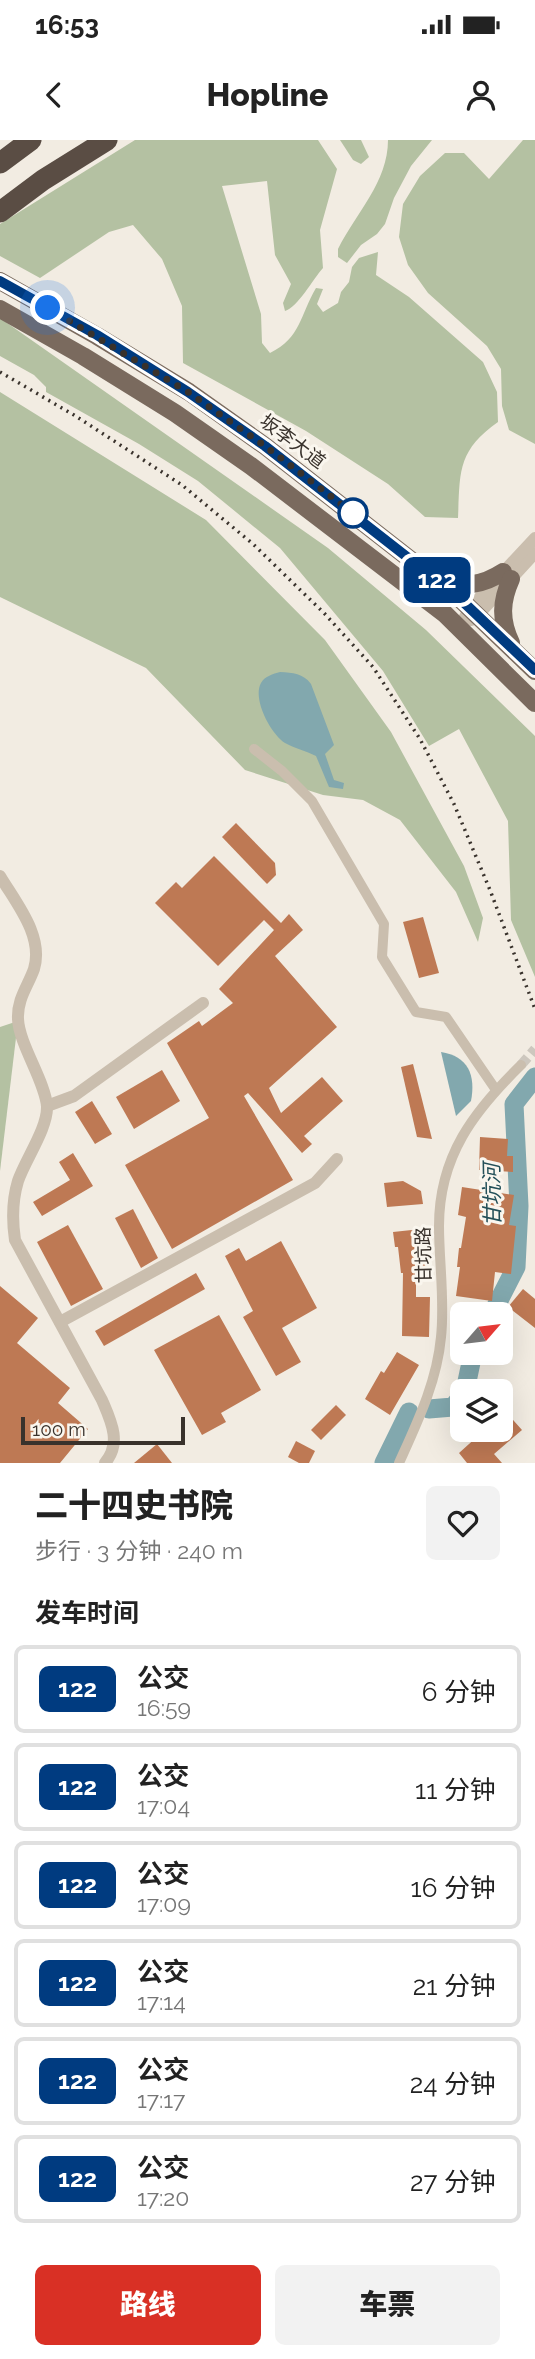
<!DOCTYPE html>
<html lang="zh">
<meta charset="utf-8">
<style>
body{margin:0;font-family:Raleway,"Noto Sans SC",sans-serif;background:#f2f2f2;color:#222;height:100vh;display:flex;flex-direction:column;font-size:26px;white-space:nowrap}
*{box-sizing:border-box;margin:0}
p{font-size:23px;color:#767676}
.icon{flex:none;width:38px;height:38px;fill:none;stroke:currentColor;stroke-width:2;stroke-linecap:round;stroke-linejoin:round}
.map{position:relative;height:1323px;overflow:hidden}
.side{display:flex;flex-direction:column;background:#fff;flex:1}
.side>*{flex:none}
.badge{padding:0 14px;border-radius:10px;font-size:24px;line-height:46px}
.needle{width:46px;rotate:62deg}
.buttons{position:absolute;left:450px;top:1162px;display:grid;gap:14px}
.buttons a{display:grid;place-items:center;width:63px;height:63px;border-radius:10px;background:#fff;box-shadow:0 7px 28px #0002;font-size:35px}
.scale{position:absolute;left:21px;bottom:18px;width:164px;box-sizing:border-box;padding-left:7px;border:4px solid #39322c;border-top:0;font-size:19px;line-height:24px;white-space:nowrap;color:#39322c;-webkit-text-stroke:5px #faf6ee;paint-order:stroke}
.you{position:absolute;width:35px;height:35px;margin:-18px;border:5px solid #fff;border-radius:50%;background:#1a73e8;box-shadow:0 0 0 10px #1a73e833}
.map>.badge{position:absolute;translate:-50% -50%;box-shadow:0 0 0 4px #fff}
h2{padding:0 35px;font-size:26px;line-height:63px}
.round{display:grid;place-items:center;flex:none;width:74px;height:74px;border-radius:10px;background:#f2f2f2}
.head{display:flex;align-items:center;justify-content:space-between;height:119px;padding:0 35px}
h1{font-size:33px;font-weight:800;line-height:52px}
.cta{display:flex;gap:14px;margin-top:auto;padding:14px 35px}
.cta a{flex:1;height:80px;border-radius:10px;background:#d93025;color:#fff;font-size:28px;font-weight:800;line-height:80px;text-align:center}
.cta a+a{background:#f2f2f2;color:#222}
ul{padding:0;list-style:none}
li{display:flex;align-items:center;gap:21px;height:88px;margin:0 14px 10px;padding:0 21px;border:4px solid #e0e0e0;border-radius:10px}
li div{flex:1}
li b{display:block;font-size:26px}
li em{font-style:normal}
li .badge{min-width:77px;font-weight:700;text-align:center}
.status{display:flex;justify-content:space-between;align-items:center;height:49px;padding:0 35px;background:#fff;direction:ltr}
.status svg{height:19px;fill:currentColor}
header{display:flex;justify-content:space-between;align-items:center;height:91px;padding:0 35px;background:#fff;font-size:32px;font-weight:800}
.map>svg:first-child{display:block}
.green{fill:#b4c1a2}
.water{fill:#82a8ae}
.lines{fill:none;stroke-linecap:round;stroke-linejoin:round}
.river{stroke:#82a8ae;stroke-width:19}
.building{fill:#be7954}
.pedestrian-tunnel{stroke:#cdc7be;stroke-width:10;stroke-dasharray:10 5;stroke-linecap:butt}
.pedestrian{stroke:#cabeae;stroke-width:10}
.minor{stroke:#cabeae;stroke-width:12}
.primary{stroke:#7a6a5e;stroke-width:18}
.motorway{stroke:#5a4d44;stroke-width:21}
.rail{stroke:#39322c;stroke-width:3.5;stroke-dasharray:2 5;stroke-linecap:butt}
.line-casing{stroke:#fff;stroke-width:16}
.line{stroke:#003b80;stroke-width:10}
.walk{stroke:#39322c;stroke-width:7;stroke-dasharray:0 12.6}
.stop-dot{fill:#fff;stroke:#003b80;stroke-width:3.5}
.labels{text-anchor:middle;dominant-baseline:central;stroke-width:6;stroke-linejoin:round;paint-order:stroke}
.street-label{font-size:19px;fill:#39322c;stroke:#faf6ee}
.water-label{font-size:21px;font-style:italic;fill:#245059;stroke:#faf6ee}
</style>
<div class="status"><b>16:53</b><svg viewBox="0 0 49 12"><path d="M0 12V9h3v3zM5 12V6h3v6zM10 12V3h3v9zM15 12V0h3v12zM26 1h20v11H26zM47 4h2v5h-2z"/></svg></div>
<header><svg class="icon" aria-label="back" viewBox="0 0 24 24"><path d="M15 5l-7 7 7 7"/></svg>Hopline<svg class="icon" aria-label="person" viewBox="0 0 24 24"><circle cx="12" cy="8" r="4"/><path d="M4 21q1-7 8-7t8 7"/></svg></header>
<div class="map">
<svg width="535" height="1323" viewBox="0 0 535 1323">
<rect width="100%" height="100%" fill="#f2ece2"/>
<g class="green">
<path d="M135 0H318L337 29 320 90 323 128C313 139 298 167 285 171L283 163 291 144 275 115 267 41 222 46 261 174 262 203 270 213C301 198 300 175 316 148L323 149 317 164 323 172 338 163 341 152 349 142 352 127 359 118 378 112 376 135 409 157 483 222 497 252 498 282C457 311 460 332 458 378L425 377 388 344 306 291 183 223 182 166 162 119 133 85 109 92 40 138 0 116V84Z"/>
<polygon points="340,0 361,0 369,17 361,24 353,20"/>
<path d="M388 0H432L411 26 394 58 385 84 377 94 361 105 347 123 338 117V109C356 73 388 42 388 0Z"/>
<polygon points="523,0 535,0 535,304 509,290 502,266 501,229 487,206 428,153 408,125 399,97 403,64 420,36 445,13 464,13 489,39"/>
<polygon points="0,178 328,408 426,490 535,596 535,837 511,780 508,681 459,589 429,606 383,531 280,408 198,341 139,304 46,252 46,247 34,235 0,216"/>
<polygon points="0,252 206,380 325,500 391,592 464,726 483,778 478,802 456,752 400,680 363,660 323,655 245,630 146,528 0,457"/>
<polygon points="18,881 0,1031 0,887"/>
</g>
<g class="water">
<path d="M280 532C293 533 303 533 311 544L334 605 325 614 334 640 344 643 343 649 329 647 316 616C306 611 294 608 285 603 271 594 252 559 261 543 265 536 273 534 280 532Z"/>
<path d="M441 912C468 916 476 935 471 961L456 976Z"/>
</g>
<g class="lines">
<g class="river">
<polyline points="492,1174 516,1127 519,1066 514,964 535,937"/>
<polyline points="465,1251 473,1213"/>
<polyline points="429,1269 453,1267 462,1256"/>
<polyline points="384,1323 409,1272"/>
</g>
</g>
<g class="building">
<polygon points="236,683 275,723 276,735 267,744 222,697"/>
<polygon points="214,716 281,783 289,774 303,790 275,816 337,887 269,948 281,973 322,937 343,961 304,996 312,1004 302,1013 248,953 244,956 293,1040 172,1109 125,1025 209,978 167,903 199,881 202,886 233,863 219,849 274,790 264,780 218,826 155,763 176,742 182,748"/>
<polygon points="423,777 439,833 419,838 403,782"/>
<polygon points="413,924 432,999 417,997 401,927"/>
<polygon points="162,930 180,961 134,989 116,957"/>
<polygon points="92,961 112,994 95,1004 75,972"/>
<polygon points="480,997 508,999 507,1016 513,1016 513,1032 479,1030"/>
<polygon points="73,1013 93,1046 42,1076 33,1062 70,1040 59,1022"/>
<polygon points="403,1041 421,1051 423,1064 387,1067 384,1043"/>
<polygon points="462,1047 514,1055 509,1085 516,1086 511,1134 495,1132 492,1161 456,1156 460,1127 457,1127 459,1108 461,1108 466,1077 458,1075"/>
<polygon points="133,1069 158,1118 141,1128 115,1078"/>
<polygon points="68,1085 103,1149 71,1166 37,1102"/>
<polygon points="421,1089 428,1138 416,1139 416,1157 430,1157 429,1197 402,1196 403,1133 401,1133 398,1107 395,1107 393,1092"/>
<polygon points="281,1101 317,1168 282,1188 301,1222 276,1236 243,1177 253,1171 225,1116 239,1108 246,1121"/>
<polygon points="196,1133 205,1149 104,1206 95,1191"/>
<polygon points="0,1146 38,1178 17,1203 70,1248 58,1263 88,1289 60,1323 0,1323"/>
<polygon points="523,1149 535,1159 535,1188 508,1167"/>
<polygon points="219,1175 261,1250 221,1273 226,1282 202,1295 154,1210"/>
<polygon points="397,1212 419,1225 390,1275 365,1259 381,1231 384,1233"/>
<polygon points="336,1265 346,1275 321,1300 311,1290"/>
<polygon points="507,1273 522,1290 494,1314 502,1323 467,1323 459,1313 479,1295 484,1302 500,1290 500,1279"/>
<polygon points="296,1301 315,1311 309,1323 299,1323 288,1317"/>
<polygon points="157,1304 172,1323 134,1323"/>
</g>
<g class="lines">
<polyline class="pedestrian-tunnel" points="521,925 535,909"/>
<g class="pedestrian">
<polyline points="254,609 282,631 312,661 384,784 382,817 416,872 446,877 496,950"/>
<path d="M399 1323C417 1283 437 1242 441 1197 445 1161 439 1122 439 1086 439 1016 474 971 521 925"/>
</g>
<g class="minor">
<polyline points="471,480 478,475 535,413"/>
<polyline points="459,488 470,468 535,398"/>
<path d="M0 736C16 763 44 796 34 829 28 846 17 859 18 879 19 904 45 941 47 966 48 988 25 1020 18 1041 12 1061 12 1080 15 1100L102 1260C111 1281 122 1303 105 1323"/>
<polyline points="47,966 74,956 203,863"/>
<polyline points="60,1182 315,1043 337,1019"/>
</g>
<g class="primary">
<polyline points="0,141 97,196 189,252 265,306 457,456 535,531"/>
<polyline points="0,169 83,216 175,273 251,326 445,474 535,563"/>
<path d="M441 440C464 448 483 445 503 432"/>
<path d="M511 503C500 480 501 461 511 439"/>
</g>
<g class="motorway">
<polyline points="0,23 31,0"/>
<polyline points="0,72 43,40 107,0"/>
</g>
<polyline class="rail" points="0,232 74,275 182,345 253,404 324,473 373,527 420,599 454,664 490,750 535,869"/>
</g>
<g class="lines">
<defs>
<polyline id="line" points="0,141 97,195 188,252 265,306 457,456 535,530"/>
</defs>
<use href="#line" class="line-casing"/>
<use href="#line" class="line"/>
<polyline class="walk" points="48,168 188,252 265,306 362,380 353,373"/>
</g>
<circle class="stop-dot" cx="353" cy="373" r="14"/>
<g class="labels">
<g class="street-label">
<text transform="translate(293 301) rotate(37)">坂李大道</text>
<text transform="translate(423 1115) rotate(-91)">甘坑路</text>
</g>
<g class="water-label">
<text transform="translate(492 1055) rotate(-91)">甘坑河</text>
</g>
</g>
</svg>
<div class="buttons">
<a><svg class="needle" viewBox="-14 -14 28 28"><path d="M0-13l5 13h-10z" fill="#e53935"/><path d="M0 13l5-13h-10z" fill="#767676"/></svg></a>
<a><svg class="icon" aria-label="layers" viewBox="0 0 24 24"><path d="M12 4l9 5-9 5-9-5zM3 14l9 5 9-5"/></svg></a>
</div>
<div class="scale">100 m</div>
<div class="you" style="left:48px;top:168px"></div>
<b class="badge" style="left:437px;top:440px;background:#003b80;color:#fff">122</b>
</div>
<section class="side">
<div class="head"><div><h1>二十四史书院</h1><p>步行 · 3 分钟 · 240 m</p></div><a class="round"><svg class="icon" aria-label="heart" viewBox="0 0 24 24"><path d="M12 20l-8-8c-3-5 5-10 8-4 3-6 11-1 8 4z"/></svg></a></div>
<h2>发车时间</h2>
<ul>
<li><span class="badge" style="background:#003b80;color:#fff">122</span><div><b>公交</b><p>16:59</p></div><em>6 分钟</em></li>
<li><span class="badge" style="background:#003b80;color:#fff">122</span><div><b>公交</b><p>17:04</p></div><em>11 分钟</em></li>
<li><span class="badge" style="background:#003b80;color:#fff">122</span><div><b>公交</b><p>17:09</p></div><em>16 分钟</em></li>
<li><span class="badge" style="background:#003b80;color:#fff">122</span><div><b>公交</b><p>17:14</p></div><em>21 分钟</em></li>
<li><span class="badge" style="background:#003b80;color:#fff">122</span><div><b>公交</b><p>17:17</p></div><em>24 分钟</em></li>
<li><span class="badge" style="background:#003b80;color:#fff">122</span><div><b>公交</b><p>17:20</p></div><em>27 分钟</em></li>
</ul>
<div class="cta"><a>路线</a><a>车票</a></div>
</section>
